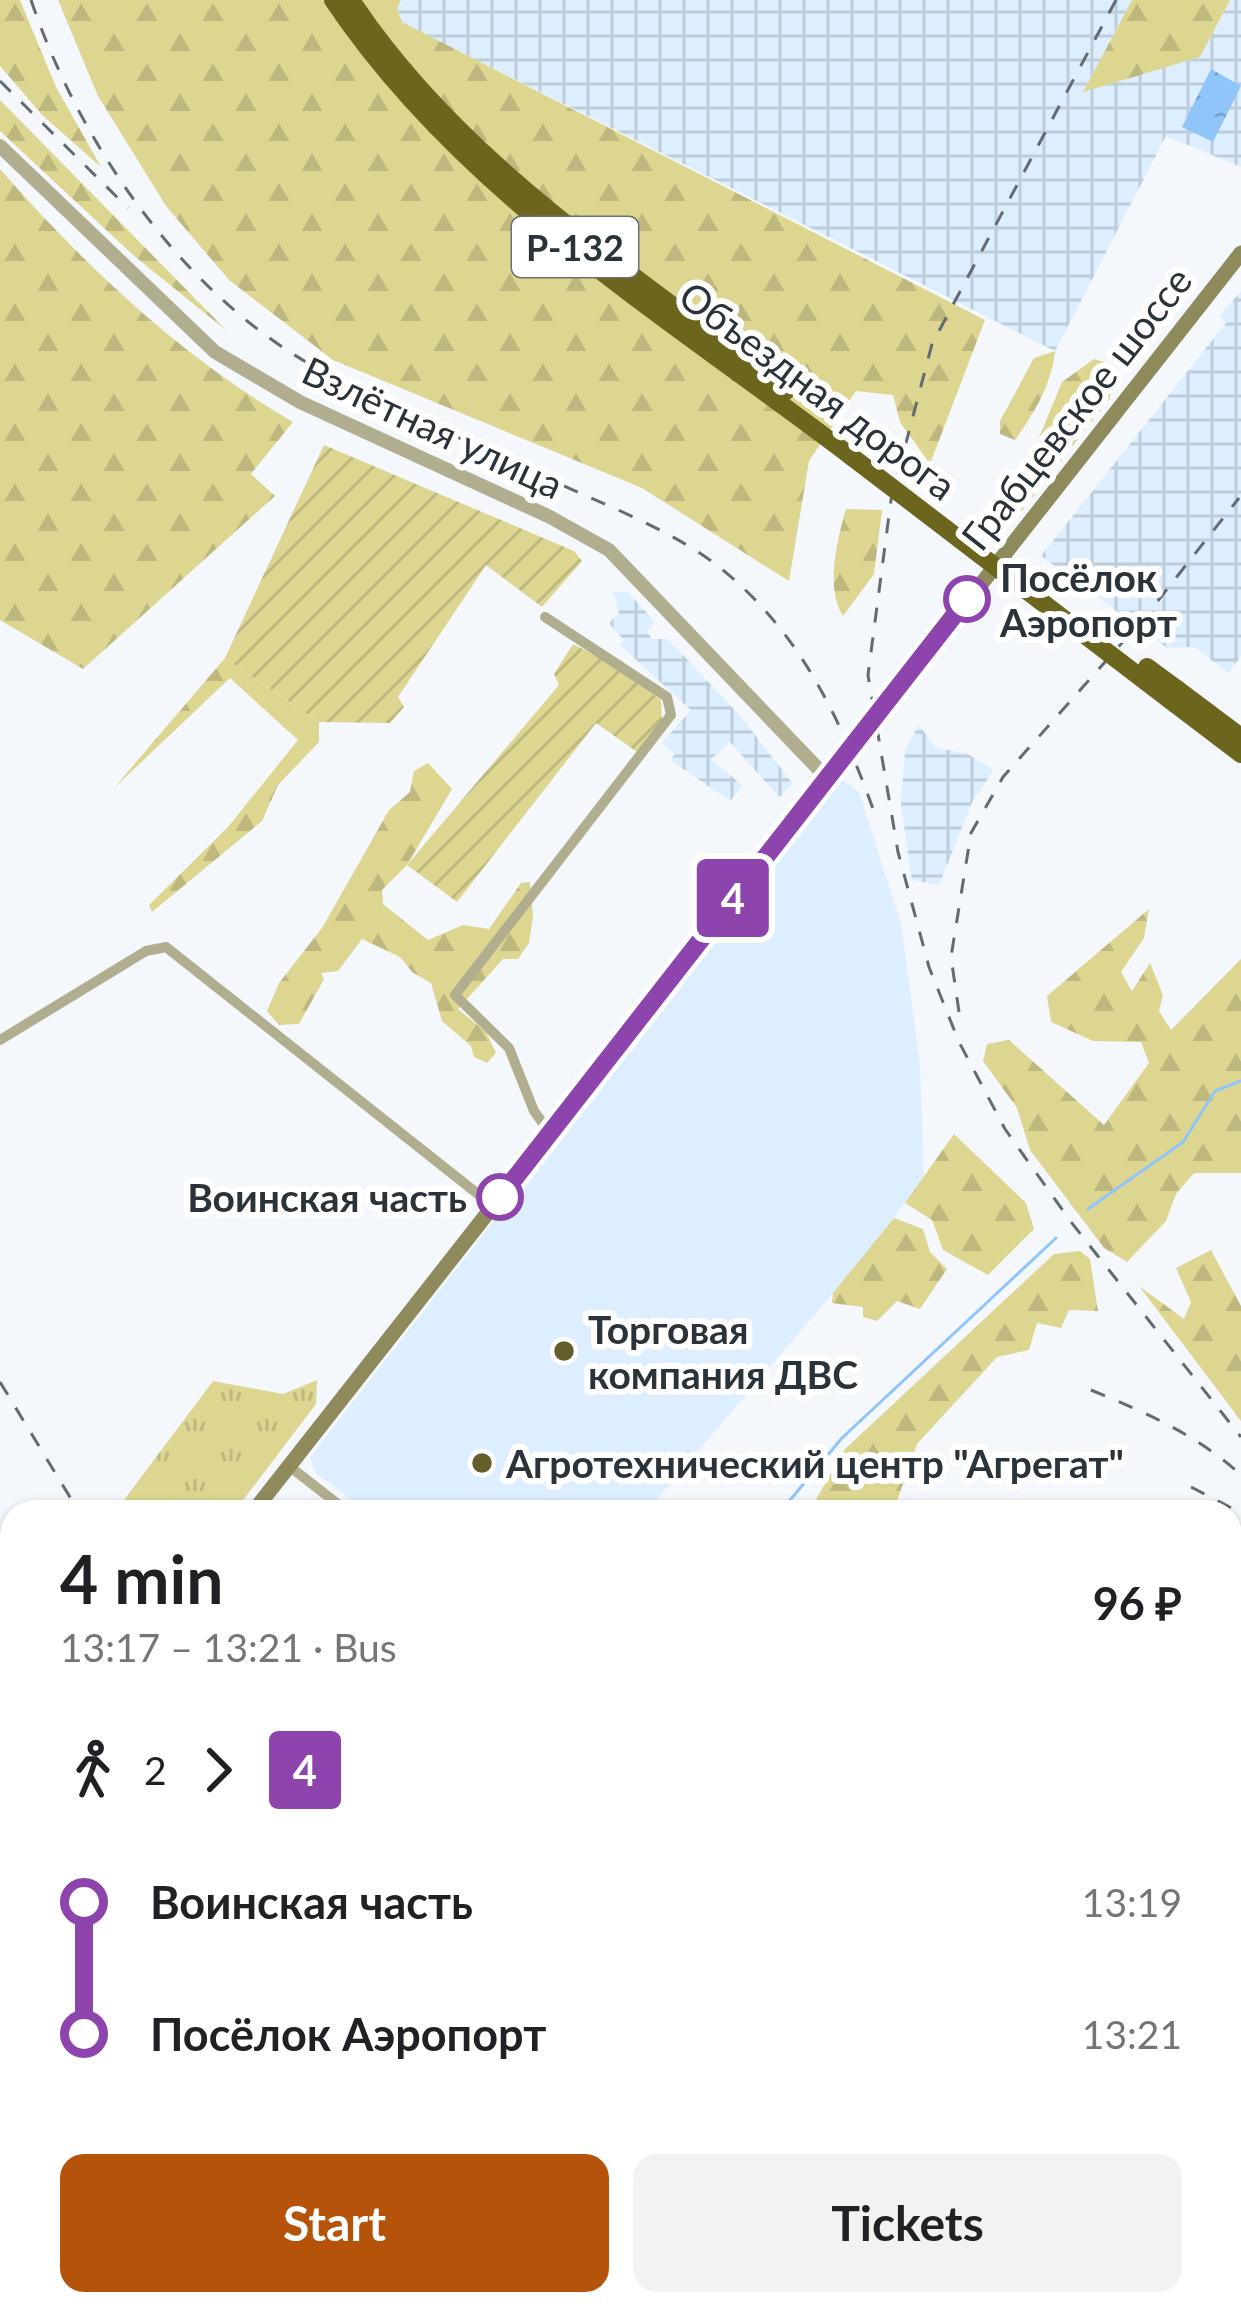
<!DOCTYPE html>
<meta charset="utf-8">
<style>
body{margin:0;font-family:Lato,sans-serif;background:#f2f2f2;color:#202124;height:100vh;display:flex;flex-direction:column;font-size:45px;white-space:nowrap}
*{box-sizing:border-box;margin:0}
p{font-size:39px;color:#757577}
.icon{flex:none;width:66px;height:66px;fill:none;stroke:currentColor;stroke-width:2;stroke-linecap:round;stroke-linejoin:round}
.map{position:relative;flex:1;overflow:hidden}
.details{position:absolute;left:0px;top:1500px;width:1242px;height:816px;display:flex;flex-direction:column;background:#fff;border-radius:36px 36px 0 0;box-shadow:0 3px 9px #0004}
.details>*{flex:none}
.badge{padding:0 24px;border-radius:9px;font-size:42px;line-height:78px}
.map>.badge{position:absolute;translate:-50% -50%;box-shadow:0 0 0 6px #fff}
.legs{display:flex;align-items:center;gap:18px;height:132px;padding:0 60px;font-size:39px}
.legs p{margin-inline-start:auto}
.headline{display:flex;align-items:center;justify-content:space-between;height:204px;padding:0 60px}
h1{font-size:66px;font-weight:700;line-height:90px}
.action{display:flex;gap:24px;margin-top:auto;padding:24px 60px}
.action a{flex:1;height:138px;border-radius:24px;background:#b45309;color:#fff;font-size:48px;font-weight:700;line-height:138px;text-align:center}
.action a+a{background:#f2f2f2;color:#202124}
ul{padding:0 60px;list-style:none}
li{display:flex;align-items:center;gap:42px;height:132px;font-size:45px}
li i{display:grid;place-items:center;width:18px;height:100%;margin:0 15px;background:currentColor}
li i::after{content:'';width:30px;height:30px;margin:-15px;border:9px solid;border-radius:50%;background:#fff}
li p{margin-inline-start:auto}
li:first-child i{background:linear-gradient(#0000 50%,currentColor 0)}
li:last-child i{background:linear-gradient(currentColor 50%,#0000 0)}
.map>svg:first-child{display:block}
.built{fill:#ddeefe}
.industrial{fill:url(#industrial-grid)}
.grass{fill:url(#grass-tufts)}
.forest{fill:url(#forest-firs)}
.garden{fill:url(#garden-furrows)}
.water{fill:url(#water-ripples)}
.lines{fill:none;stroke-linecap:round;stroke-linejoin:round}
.stream{stroke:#90c5fa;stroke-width:3}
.minor{stroke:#b1ae90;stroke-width:10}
.tertiary{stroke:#b1ae90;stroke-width:14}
.secondary{stroke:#8e8a5c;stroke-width:15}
.trunk{stroke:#6c651e;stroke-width:18}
.rail{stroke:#636a71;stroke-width:3;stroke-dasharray:15 15;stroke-linecap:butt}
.trunk-bridge{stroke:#6c651e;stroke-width:18}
.line-1-casing{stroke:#fff;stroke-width:27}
.line-1{stroke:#8e44ad;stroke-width:18}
.stop-1-dot{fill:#fff;stroke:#8e44ad;stroke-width:6}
.poi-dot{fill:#645e2b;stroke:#fff;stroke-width:4.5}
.labels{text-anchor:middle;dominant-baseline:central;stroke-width:12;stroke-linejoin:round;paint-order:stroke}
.shield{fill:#fff;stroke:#6a7075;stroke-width:3}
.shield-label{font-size:36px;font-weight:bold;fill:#2a323a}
.street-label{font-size:39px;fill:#2a323a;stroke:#fff}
.stop-label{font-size:39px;font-weight:bold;fill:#2a323a;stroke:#fff;text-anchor:start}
.poi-label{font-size:39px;font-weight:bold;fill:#2a323a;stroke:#fff;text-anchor:start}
</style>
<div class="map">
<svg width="1241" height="2316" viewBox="0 0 1241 2316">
<defs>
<pattern id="industrial-grid" width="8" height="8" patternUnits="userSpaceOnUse" patternTransform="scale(3)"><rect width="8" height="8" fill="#ddeefe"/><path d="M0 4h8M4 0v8" fill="none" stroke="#becdda"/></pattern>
<pattern id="grass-tufts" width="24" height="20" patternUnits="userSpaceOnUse" patternTransform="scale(3)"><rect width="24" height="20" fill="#ddd691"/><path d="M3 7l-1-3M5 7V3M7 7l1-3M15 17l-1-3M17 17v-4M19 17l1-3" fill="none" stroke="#beb87e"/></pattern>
<pattern id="forest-firs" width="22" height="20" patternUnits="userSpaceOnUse" patternTransform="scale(3)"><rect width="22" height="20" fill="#ddd691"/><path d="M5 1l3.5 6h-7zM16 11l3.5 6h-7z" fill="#beb87e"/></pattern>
<pattern id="garden-furrows" width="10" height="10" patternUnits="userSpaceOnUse" patternTransform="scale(3)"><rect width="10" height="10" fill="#ddd691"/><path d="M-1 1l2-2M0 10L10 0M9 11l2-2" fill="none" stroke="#beb87e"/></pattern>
<pattern id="water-ripples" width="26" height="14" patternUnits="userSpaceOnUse" patternTransform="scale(3)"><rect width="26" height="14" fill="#90c5fa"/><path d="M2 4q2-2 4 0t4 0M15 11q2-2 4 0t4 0" fill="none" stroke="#76a1cb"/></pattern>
</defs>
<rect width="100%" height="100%" fill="#f4f8fd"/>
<g class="built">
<polygon points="839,777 859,792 901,924 920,1064 924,1177 868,1252 646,1512 368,1512 315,1472 310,1457"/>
<polygon points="0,1820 12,1824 12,2304 50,2304 32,2316 0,2316"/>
</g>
<g class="industrial">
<polygon points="401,0 1132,0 1084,90 1200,57 1230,0 1241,0 1241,167 1166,136 1055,351 401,22 397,9"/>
<polygon points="1241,291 1241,656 1228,673 1195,647 1167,648 1041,556 1226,323 1220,316"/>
<polygon points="613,591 628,592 655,622 647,632 652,639 668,639 741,717 793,784 779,797 730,742 711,759 743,786 730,801 670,760 675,754 662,743 691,710 620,645 624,640 609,623 619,613"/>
<polygon points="919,725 936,748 966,753 994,770 973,800 939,885 912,880 901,805 905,751"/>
<polygon points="1241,1859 1241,2266 1230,2268 1230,1886"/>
</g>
<g class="grass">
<polygon points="317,1380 316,1404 234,1512 115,1512 213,1381 283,1394"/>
<polygon points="12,1645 12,1804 0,1805 0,1661"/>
<polygon points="706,2304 695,2316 513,2316 508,2305"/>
</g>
<g class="forest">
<polygon points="0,0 20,0 56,87 101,167 43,116 0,66"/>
<polygon points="58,0 401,0 397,9 402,22 985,320 930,464 900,422 893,395 856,391 809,461 789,581 642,488 333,360 229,280 166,206 98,96"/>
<polygon points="1132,0 1230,0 1200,57 1083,92"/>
<polygon points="0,100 227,331 133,255 0,131"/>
<path d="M0 169C85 266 181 357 293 422L251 474 275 496 83 669 0 620Z"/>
<path d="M1055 351C1052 384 1034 413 1015 440L1000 434V421L1034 358Z"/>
<polygon points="1094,359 1104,362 1112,378 1110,398 1021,512 1006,518 1004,511 1044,461 1036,445 1062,382"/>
<path d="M846 509 882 510 874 574 843 616C825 588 837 540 846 509Z"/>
<polygon points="225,658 319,722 319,742 278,785 262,821 152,912 149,905 228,827 298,740 230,678 114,788"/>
<polygon points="428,763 452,789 407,865 382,890 383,904 428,940 463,925 489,929 521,883 530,882 533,916 529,943 518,959 503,959 458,1009 486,1032 496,1053 487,1063 474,1057 471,1046 442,1021 431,983 412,972 400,957 362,939 338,971 321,973 324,979 299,1024 279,1025 267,1011 279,983 322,928 389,810 410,792 414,771"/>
<polygon points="1149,909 1144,938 1121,972 1132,991 1150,963 1163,995 1159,1011 1171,1030 1241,959 1241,1173 1194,1173 1176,1194 1166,1221 1127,1262 1104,1248 1030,1150 1017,1108 983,1061 987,1044 1009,1040 1104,1125 1149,1063 1141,1042 1093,1041 1051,1022 1047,996"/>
<polygon points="954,1134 1026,1203 1034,1229 988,1275 943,1250 932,1220 905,1203"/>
<polygon points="894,1218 923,1229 930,1252 947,1269 920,1309 897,1301 877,1321 863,1317 863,1307 832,1303 833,1293"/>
<polygon points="1211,1250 1241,1306 1241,1421 1139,1286 1184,1319 1191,1302 1176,1268"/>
<polygon points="1080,1251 1090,1259 1098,1311 1069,1310 1061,1328 1037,1323 1029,1350 997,1357 917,1444 893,1512 815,1512 813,1505 844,1450 1054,1254"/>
<polygon points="706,2304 832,2304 883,2316 695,2316"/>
<polygon points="868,2304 939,2304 998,2313 1134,2304 1135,2316 955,2316"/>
</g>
<g class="garden">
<polygon points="324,445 574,551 582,561 542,607 486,565 398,697 404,707 390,723 319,722 225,658"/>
<polygon points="573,644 620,668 661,700 662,720 637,752 596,723 457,902 407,865 559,685 554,674"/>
</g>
<polygon class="water" points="1211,69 1241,86 1213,142 1182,127"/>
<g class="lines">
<g class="stream">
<polyline points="1088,1209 1183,1142 1215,1091 1241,1081"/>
<polyline points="780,1512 842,1438 1056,1238"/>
</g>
<g class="minor">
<polyline points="545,617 667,697 671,715 455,995 509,1048 534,1111 550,1133"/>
<polyline points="0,1040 146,951 166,947 493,1206"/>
<polyline points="289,1466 348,1512"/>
<polyline points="1230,1711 1241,1715"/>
<polyline points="0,1813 12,1815"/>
<polyline points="1230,1847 1241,1818"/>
</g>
<polyline class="tertiary" points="0,146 215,352 300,402 550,517 609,550 827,778"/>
<g class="secondary">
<polyline points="253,1512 1241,253"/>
<polyline points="296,2304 303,2316"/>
<polyline points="237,2316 245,2304"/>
</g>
<g class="trunk">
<path d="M333 0C461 192 671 319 852 457"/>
<path d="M351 0C459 164 633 272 786 391"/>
<polyline points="1177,689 1241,737"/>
<polyline points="1170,700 1241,754"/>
</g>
<g class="rail">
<path d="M31 0C80 145 184 297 322 371 391 409 464 439 535 473 591 499 666 527 714 563 800 629 842 721 877 820"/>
<polyline points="1116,0 932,344 891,500 868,675 898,852 929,967 959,1042 1005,1129 1071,1222 1241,1437"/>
<polyline points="0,81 128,208"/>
<polyline points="959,1012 951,957 971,833 1003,777 1145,617 1239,498"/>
<polyline points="0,1382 79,1512"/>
<path d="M1091 1390C1146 1413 1196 1434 1241 1475"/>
<polyline points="1191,1487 1241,1513"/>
<polyline points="1230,2151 1241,2149"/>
<polyline points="851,2304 895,2316"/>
<polyline points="1238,2316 1241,2316"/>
</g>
<g class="trunk-bridge">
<polyline points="852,457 1170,700"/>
<polyline points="1147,667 1177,689"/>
</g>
</g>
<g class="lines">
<defs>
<polyline id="line-1" points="500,1197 967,599"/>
</defs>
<use href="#line-1" class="line-1-casing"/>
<use href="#line-1" class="line-1"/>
</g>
<g class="stop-1-dot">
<circle cx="967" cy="599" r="21"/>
<circle cx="500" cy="1197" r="21"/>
</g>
<g class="poi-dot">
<circle cx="564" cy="1351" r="12"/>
<circle cx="482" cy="1463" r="12"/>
</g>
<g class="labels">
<rect class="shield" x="512" y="217" width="126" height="60" rx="9"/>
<g class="shield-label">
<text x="575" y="247">Р-132</text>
</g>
<g class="street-label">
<text transform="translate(818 390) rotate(37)">Объездная дорога</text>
<text transform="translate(1076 408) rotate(-52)">Грабцевское шоссе</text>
<text transform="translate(433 427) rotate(25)">Взлётная улица</text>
</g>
<g class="stop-label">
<text x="1000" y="577">Посёлок<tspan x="1000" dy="45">Аэропорт</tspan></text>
<text x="467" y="1197" text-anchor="end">Воинская часть</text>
</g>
<g class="poi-label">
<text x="588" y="1329">Торговая<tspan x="588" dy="45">компания ДВС</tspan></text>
<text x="506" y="1463">Агротехнический центр "Агрегат"</text>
</g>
</g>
</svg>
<b class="badge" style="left:733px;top:898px;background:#8e44ad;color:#fff">4</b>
<section class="details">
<div class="headline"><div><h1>4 min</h1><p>13:17 – 13:21 · Bus</p></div><b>96 ₽</b></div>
<div class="legs"><svg class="icon" aria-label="walk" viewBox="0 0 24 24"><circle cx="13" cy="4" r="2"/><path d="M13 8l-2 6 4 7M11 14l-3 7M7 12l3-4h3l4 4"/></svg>2<svg class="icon" aria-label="forward" viewBox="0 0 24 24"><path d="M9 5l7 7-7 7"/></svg><b class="badge" style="background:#8e44ad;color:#fff">4</b></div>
<ul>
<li><i style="color:#8e44ad"></i><b>Воинская часть</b><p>13:19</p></li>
<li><i style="color:#8e44ad"></i><b>Посёлок Аэропорт</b><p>13:21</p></li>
</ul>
<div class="action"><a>Start</a><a>Tickets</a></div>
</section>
</div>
